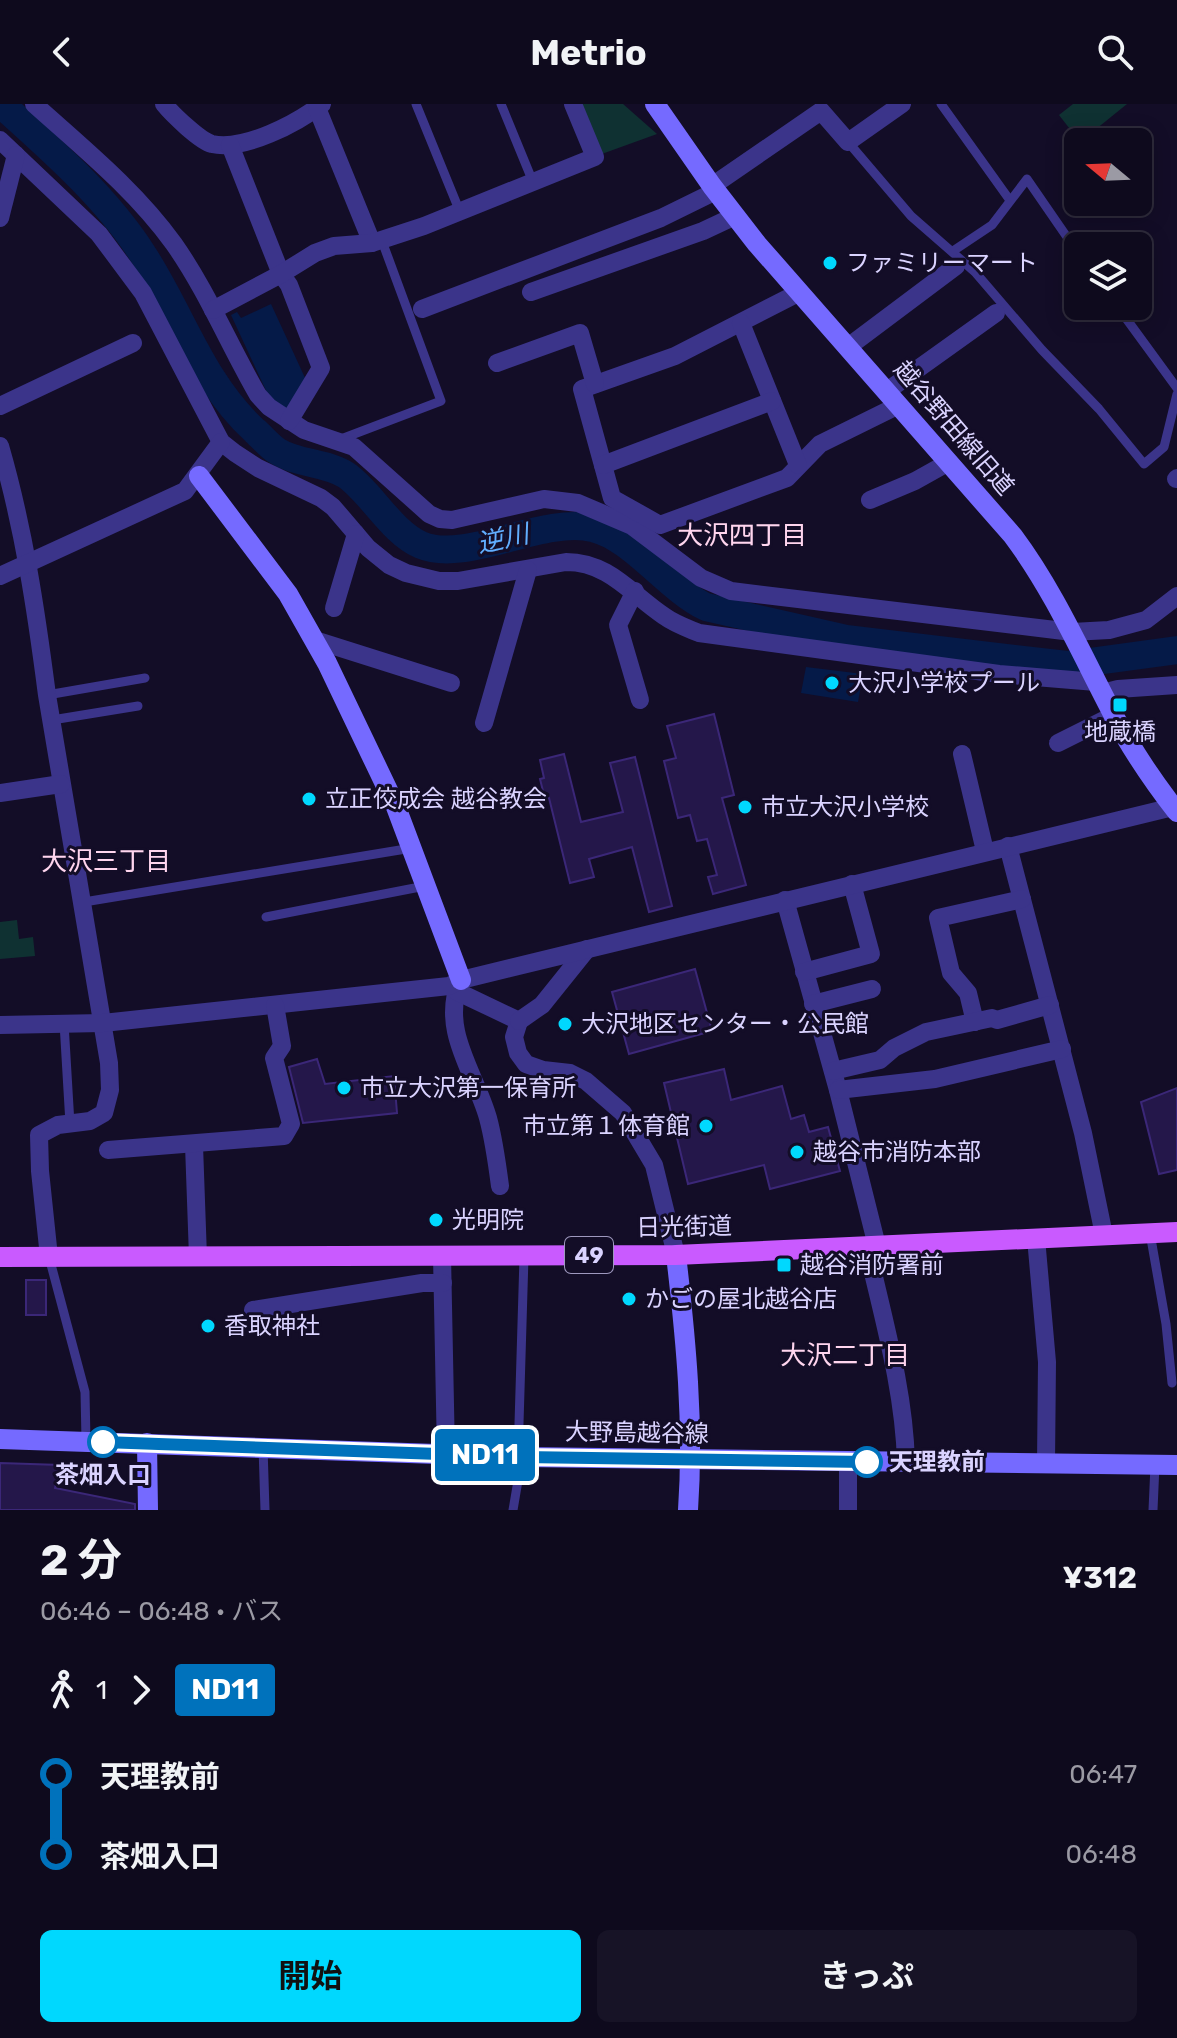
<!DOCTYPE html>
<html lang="ja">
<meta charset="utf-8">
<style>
body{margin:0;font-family:Rubik,"Noto Sans JP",sans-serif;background:#171326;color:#f1f3f6;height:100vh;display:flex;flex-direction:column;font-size:30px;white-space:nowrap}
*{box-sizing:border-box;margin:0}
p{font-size:26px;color:#9b9aa4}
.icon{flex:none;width:44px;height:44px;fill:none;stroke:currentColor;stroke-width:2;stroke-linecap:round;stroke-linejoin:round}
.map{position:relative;height:1406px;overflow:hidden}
.sheet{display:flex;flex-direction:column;background:#0e0a1d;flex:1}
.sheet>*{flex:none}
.badge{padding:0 16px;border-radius:6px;font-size:28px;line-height:52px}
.needle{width:52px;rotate:289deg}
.buttons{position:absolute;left:1064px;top:24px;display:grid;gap:16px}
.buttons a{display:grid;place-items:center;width:88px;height:88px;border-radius:12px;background:#0e0a1d;box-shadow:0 4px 20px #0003,0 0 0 2px #2e2b3b;font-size:40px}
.map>.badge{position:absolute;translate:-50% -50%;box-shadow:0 0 0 4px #fff}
.legs{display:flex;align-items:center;gap:12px;height:88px;padding:0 40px;font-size:26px}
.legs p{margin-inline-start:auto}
.summary{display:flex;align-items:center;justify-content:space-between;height:136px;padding:0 40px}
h1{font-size:44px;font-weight:700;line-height:60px}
.cta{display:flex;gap:16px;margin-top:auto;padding:16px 40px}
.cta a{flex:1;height:92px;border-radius:12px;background:#00d8fe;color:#111;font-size:32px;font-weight:700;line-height:92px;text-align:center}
.cta a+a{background:#171326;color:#f1f3f6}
ul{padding:0 40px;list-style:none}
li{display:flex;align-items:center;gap:28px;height:80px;font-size:30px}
li i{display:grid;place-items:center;width:12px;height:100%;margin:0 10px;background:currentColor}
li i::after{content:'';width:20px;height:20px;margin:-10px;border:6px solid;border-radius:50%;background:#0e0a1d}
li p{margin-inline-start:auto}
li:first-child i{background:linear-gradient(#0000 50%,currentColor 0)}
li:last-child i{background:linear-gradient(currentColor 50%,#0000 0)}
header{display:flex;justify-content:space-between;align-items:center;height:104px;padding:0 40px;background:#0e0a1d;font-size:36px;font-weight:700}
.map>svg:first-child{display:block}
.green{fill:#0f3132}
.water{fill:#051a48}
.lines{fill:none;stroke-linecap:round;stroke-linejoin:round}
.river{stroke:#051a48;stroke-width:28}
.building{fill:#24174a;stroke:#3b2778;stroke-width:2}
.lane{stroke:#3b348a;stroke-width:9}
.street{stroke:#3b348a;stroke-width:18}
.secondary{stroke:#756aff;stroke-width:20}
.primary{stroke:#c95aff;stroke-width:20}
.line-1-casing{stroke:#fff;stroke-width:18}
.line-1{stroke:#0072bc;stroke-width:12}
.poi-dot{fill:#00d8fe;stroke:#130d27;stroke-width:3}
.stop-1-dot{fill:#fff;stroke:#0072bc;stroke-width:4}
.labels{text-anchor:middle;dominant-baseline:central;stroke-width:6;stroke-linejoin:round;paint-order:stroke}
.shield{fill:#130d27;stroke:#9e98be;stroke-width:2}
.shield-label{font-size:22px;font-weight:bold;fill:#dad3ff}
.poi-label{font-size:24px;fill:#dad3ff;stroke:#130d27;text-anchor:start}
.street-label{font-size:24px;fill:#dad3ff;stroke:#130d27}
.stop-label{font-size:24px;font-weight:bold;fill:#dad3ff;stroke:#130d27;text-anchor:start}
.neighbourhood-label{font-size:26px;fill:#ffd5ee;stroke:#130d27}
.water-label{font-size:26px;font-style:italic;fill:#61aeff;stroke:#130d27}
</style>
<header><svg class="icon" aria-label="back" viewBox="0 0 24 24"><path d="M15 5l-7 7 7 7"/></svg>Metrio<svg class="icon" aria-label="search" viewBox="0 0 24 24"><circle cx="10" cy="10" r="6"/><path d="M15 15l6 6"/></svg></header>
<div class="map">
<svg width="1177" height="1406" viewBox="0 0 1177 1406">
<rect width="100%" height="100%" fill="#130d27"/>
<g class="green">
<polygon points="578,0 623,0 657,30 599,51"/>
<polygon points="1073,0 1127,0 1080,38 1059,11"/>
<polygon points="17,816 19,835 33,833 35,852 0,855 0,818"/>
</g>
<g class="water">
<polygon points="271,200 306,276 286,307 269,293 231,211 237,208 241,214"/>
<polygon points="806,563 863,570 858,598 801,589"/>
</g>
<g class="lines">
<path class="river" d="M1 0C50 44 106 93 142 149 181 208 201 278 255 327 262 333 269 342 277 347 297 360 326 358 346 371 371 388 391 428 421 441 466 460 542 412 593 424 632 433 667 484 706 503L846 535 1067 561 1177 546"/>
</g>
<g class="building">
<polygon points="714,610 734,691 722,694 746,781 713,790 708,773 717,771 707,735 697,737 690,711 678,714 664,657 676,654 667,622"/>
<polygon points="564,650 581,718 623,708 610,659 635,653 672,802 649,808 632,743 589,755 594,773 570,779 549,694 545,695 540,675 544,674 540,656"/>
<polygon points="695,865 712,927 629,950 612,888"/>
<polygon points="317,955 325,980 394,972 397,1009 303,1019 289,963"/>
<polygon points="724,965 731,996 782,982 791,1015 804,1011 809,1028 828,1023 840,1067 770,1085 764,1061 688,1080 664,979"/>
<polygon points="1177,984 1177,1066 1159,1070 1141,998"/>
<rect x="26" y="1176" width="20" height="35"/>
<polygon points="0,1359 60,1361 55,1384 135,1400 135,1406 0,1406"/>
</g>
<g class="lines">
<g class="lane">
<polyline points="416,0 460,108"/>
<polyline points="501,0 533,78"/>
<polyline points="941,0 1009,95"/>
<polyline points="848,38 911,112 975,168 1042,246 1099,305 1144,360 1164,343 1177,290"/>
<polyline points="953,147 992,121 1027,75 1078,149"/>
<polyline points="1117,202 1177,284"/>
<polyline points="341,335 441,297 382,137"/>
<polyline points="47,591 145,574"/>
<polyline points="52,616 138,602"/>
<polyline points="84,798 412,744"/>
<polyline points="266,813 425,782"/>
<polyline points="64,919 70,1020"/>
<polyline points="1150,1129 1166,1220 1172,1279"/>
<polyline points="49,1153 85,1288 86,1337"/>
<polyline points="263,1343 265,1406"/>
<polyline points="518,1353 524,1153"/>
<polyline points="513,1406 522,1353"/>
<polyline points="1153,1406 1155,1361"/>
</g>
<g class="street">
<path d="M34 0C83 44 135 86 174 140 207 187 229 241 258 291L269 303 304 326 354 343 429 410 440 415 452 416 544 395 578 399 632 422 701 474 731 487 1072 528 1109 526 1146 516 1177 492"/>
<path d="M164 0C172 10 200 37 212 40 245 47 297 19 322 0"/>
<polyline points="317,4 372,139"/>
<path d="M0 36 99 130 143 189 221 338 235 349 258 364 321 394 333 403 368 444 389 461 406 469 439 477H458L566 458C609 458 631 490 664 512 675 520 687 524 699 529L999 570 1096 578"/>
<polyline points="230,41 281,170 289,181 321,264 289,317"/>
<polyline points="712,82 821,7 848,38 902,0"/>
<polyline points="0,114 16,51"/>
<polyline points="531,188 703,127 735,112"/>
<polyline points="800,188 675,252 582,285 612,394 660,421 787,374 820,340 899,301"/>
<polyline points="422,205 661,114 716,87"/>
<polyline points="213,206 281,170 315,149 334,142 372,139 424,122 595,53 573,0"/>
<polyline points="741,219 798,361"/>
<polyline points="848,243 956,162"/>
<polyline points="497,259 580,229 595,280"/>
<polyline points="887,287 996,209"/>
<polyline points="0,302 133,239"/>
<path d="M0 342C24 425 36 506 47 591L109 959 110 986 104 1009 90 1017 58 1021 39 1031 40 1067 49 1153"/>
<polyline points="603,361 772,297"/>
<polyline points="1176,375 1177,374"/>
<polyline points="870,396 915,377 949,358"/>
<polyline points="0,472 185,387 221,338"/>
<polyline points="635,487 618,521 640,596"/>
<polyline points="334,504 356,430"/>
<polyline points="315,536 451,579"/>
<polyline points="1102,589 1118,585 1177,581"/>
<polyline points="484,619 528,466"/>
<polyline points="1058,639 1114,611"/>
<polyline points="962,650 985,747"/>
<polyline points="0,689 61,680"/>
<polyline points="1008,742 1083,1029 1104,1131"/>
<polyline points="785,796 838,986 877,1142"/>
<polyline points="804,868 871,850 852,780"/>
<path d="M460 877C440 927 475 968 488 1014 494 1036 497 1059 500 1082"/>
<polyline points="456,887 519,917 514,933 518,949 526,960 543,966 570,969 586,977 623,1009 654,1061 676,1151"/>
<polyline points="813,900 872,885"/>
<polyline points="519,917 542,901 587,845"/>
<polyline points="975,918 968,889 951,869 938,814 1022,795"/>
<polyline points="0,921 103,919 449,882 461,876 1173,703"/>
<polyline points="833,967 880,956 894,944 926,928 992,914 997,916 1050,901"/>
<polyline points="838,986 935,975 1062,945"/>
<polyline points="194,1041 198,1153"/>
<polyline points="108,1046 284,1032 291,1020 274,954 282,942 275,901"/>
<polyline points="1036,1134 1047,1258 1046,1359"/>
<path d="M867 1143C883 1214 904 1285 906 1358"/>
<polyline points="442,1152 446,1350"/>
<polyline points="253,1206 422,1179 443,1179"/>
<polyline points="848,1358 848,1406"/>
</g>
<g class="secondary">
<path d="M655 0 712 82 757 140 1013 432C1054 487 1081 549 1113 610 1131 645 1153 677 1177 708"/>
<polyline points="199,372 288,490 327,559 396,703 461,876"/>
<path d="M676 1151C686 1236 694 1320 688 1406"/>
<polyline points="0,1335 522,1353 1177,1361"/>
<polyline points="147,1339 148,1406"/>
</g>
<polyline class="primary" points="0,1153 676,1151 1177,1128"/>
</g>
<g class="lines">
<defs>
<polyline id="line-1" points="103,1338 522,1353 867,1358"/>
</defs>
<use href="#line-1" class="line-1-casing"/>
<use href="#line-1" class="line-1"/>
</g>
<g class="poi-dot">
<circle cx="830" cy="159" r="8"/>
<circle cx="832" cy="579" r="8"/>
<rect x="1112" y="593" width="16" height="16" rx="4"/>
<circle cx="309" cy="695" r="8"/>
<circle cx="745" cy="703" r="8"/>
<circle cx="565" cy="920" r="8"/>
<circle cx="344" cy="984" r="8"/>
<circle cx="706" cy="1022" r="8"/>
<circle cx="797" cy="1048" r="8"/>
<circle cx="436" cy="1116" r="8"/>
<rect x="776" y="1153" width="16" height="16" rx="4"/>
<circle cx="629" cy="1195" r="8"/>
<circle cx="208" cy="1222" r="8"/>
</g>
<g class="stop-1-dot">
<circle cx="103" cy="1338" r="14"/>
<circle cx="867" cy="1358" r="14"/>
</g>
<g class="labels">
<rect class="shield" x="565" y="1133" width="48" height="36" rx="6"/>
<g class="shield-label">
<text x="589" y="1151">49</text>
</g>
<g class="poi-label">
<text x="846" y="159">ファミリーマート</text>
<text x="848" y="579">大沢小学校プール</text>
<text x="1120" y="628" text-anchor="middle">地蔵橋</text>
<text x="325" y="695">立正佼成会 越谷教会</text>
<text x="761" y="703">市立大沢小学校</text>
<text x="581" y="920">大沢地区センター・公民館</text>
<text x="360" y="984">市立大沢第一保育所</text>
<text x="690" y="1022" text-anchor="end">市立第１体育館</text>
<text x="813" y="1048">越谷市消防本部</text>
<text x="452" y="1116">光明院</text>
<text x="800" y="1161">越谷消防署前</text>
<text x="645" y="1195">かごの屋北越谷店</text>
<text x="224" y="1222">香取神社</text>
</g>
<g class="street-label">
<text transform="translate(954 324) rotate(49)">越谷野田線旧道</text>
<text transform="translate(684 1123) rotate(-1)">日光街道</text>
<text transform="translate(637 1329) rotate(1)">大野島越谷線</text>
</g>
<g class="stop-label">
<text x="889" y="1358">天理教前</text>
<text x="103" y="1371" text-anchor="middle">茶畑入口</text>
</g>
<g class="neighbourhood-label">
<text x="742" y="431">大沢四丁目</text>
<text x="106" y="757">大沢三丁目</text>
<text x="845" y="1251">大沢二丁目</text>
</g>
<g class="water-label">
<text transform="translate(503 435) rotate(-12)">逆川</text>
</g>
</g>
</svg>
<div class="buttons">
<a><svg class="needle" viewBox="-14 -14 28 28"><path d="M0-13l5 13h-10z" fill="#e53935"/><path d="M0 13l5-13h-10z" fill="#9b9aa4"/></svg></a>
<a><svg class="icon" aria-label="layers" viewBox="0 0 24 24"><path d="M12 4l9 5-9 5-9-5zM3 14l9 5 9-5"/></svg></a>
</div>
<b class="badge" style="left:485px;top:1351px;background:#0072bc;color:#fff">ND11</b>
</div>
<section class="sheet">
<div class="summary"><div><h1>2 分</h1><p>06:46 – 06:48 · バス</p></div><b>¥312</b></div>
<div class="legs"><svg class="icon" aria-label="walk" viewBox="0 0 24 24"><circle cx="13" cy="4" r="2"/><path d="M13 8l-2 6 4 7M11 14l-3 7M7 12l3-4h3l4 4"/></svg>1<svg class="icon" aria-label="forward" viewBox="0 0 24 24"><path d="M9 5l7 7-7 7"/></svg><b class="badge" style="background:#0072bc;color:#fff">ND11</b></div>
<ul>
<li><i style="color:#0072bc"></i><b>天理教前</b><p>06:47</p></li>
<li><i style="color:#0072bc"></i><b>茶畑入口</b><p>06:48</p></li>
</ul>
<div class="cta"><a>開始</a><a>きっぷ</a></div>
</section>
